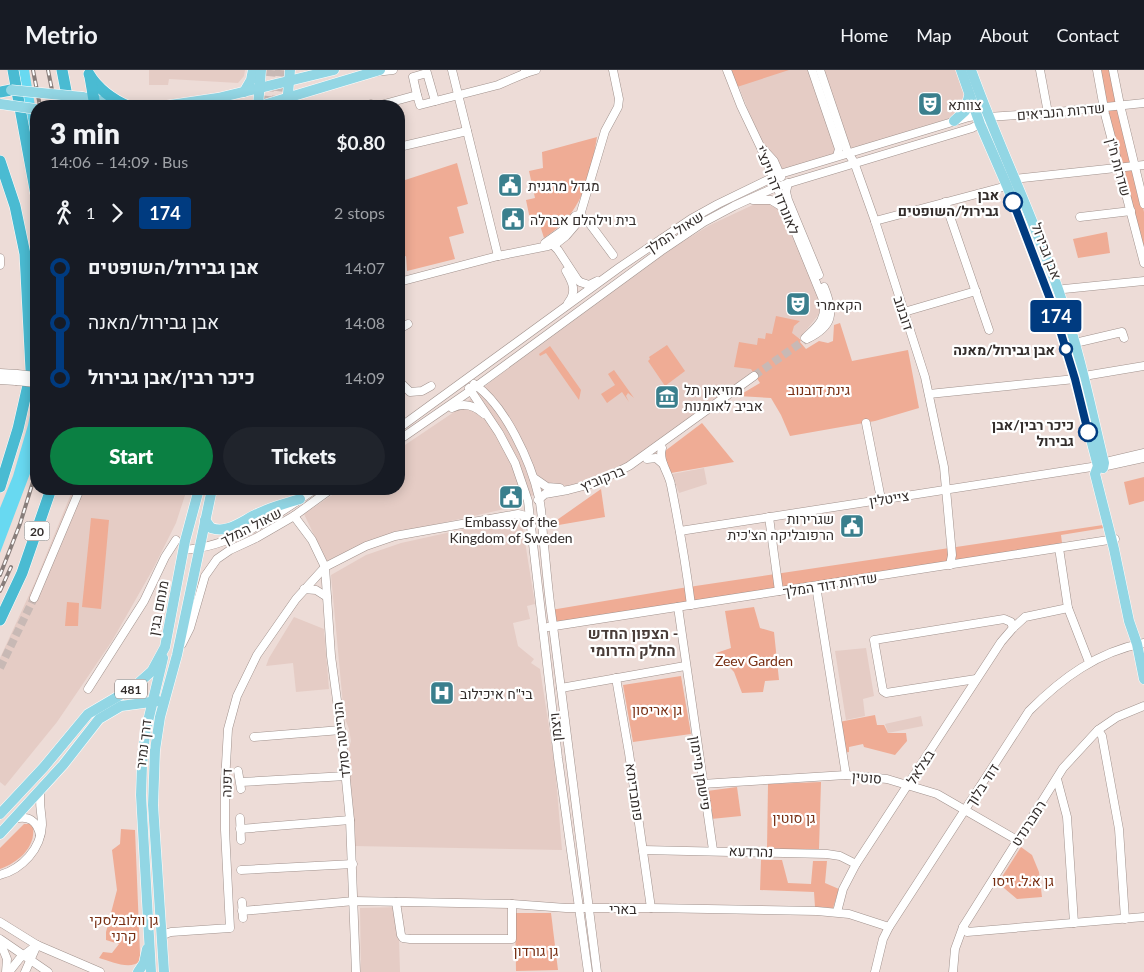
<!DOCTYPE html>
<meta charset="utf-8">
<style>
body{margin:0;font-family:Lato,Heebo,sans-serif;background:#20242c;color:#f1f3f6;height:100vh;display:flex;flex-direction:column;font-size:19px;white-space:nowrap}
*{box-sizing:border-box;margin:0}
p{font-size:16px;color:#9ea1a6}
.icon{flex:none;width:28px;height:28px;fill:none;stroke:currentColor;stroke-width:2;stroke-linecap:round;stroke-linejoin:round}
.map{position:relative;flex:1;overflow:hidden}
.side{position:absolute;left:30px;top:30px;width:375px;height:395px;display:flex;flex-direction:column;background:#171b24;border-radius:20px;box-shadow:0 2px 12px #0003}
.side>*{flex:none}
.badge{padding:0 10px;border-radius:4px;font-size:18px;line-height:32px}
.map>.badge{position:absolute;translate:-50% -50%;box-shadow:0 0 0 2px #fff}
.legs{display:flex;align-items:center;gap:8px;height:55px;padding:0 20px;font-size:16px}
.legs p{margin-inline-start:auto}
.head{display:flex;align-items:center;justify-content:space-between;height:85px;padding:0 20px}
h1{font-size:28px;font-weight:800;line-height:38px}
.primary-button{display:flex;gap:10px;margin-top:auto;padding:10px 20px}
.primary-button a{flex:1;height:58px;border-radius:30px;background:#0b8043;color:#fff;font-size:20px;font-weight:800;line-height:58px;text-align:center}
.primary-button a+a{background:#20242c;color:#f1f3f6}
ul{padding:0 20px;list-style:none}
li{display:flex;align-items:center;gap:18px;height:55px;font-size:19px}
li i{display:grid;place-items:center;width:8px;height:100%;margin:0 6px;background:currentColor}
li i::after{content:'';width:12px;height:12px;margin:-6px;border:4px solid;border-radius:50%;background:#171b24}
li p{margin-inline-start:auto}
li:first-child i{background:linear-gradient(#0000 50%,currentColor 0)}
li:last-child i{background:linear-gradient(currentColor 50%,#0000 0)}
header{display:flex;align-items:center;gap:30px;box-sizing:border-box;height:70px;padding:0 25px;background:#171b24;border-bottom:1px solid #363941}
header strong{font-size:24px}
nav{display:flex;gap:28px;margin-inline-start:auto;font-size:18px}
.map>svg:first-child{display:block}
.built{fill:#e5ccc5}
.green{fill:#efac95}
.water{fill:#68d9f1}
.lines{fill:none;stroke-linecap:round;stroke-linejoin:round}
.minor-tunnel{stroke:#c8b9b5;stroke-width:8;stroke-dasharray:8 4;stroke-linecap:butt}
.major-tunnel{stroke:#c8b9b5;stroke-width:10;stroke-dasharray:10 5;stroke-linecap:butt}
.minor-casing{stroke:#a1928d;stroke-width:9}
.major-casing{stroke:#fff;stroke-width:11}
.highway-casing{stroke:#fff;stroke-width:12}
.minor{stroke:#fff;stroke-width:8}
.major{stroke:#92d6e4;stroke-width:10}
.highway{stroke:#4abbd2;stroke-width:11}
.rail-casing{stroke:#887d7a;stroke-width:4}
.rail{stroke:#fff;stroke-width:2;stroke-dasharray:5.5;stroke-linecap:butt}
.minor-bridge-casing{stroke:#a1928d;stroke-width:9;stroke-linecap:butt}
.major-bridge-casing{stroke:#fff;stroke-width:11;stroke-linecap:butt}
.minor-bridge{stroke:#fff;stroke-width:8}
.major-bridge{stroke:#92d6e4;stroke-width:10}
.line-1-casing{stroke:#fff;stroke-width:11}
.line-1{stroke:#003b80;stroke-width:8}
.stop-1-dot{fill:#fff;stroke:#003b80;stroke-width:2.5}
.labels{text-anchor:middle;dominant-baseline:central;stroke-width:4.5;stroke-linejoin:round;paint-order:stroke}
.shield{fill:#fff;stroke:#706c6b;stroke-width:1}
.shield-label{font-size:12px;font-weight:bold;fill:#332d2b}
.poi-label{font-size:14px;fill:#332d2b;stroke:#fff;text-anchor:start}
.street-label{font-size:14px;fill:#332d2b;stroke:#fff}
.stop-label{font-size:14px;font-weight:bold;fill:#332d2b;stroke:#fff;text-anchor:end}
.park-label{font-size:14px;fill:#772e12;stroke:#fff}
.neighbourhood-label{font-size:15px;font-weight:bold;fill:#493c38;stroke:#fff}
</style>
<header>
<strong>Metrio</strong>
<nav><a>Home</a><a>Map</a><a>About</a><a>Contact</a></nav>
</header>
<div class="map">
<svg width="1144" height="902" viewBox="0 0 1144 902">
<rect width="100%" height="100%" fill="#eddcd7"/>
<g class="built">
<polygon points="149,0 245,0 244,6 238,13 169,9 168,15 149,15"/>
<polygon points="732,0 958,0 966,28 957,46 783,100 763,77"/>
<polygon points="770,127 777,129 821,229 820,243 795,274 622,396 593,409 520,429 517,433 509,438 397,463 365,474 327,492 304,444 341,419 399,419 399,379 457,340 494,309 674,177 710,155"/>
<polygon points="704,398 707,414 679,423 672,404"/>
<polygon points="73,419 187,419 176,453 153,499 112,571 57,652 5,716 0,712 0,588 35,512"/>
<polygon points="515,448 520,450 522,453 535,534 527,536 530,549 513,553 518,576 534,589 531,593 540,599 555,696 562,780 353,776 348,681 351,671 349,659 344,646 331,505 366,485 401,473"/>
<polygon points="294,547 324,559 329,619 296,622 293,593 266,596 269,588"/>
<polygon points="866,578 874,626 863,629 865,646 846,650 835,581"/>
<polygon points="921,646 923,656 888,663 885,654"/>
<polygon points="398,837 400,902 361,902 360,838"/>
</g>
<g class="green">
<polygon points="727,0 789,0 734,18"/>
<polygon points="1099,0 1112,0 1144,142 1144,186 1120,96"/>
<path d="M597 67C590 109 582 144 544 168L539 152 531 154 526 130 535 128 529 101 543 98 542 82Z"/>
<polygon points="457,93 468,134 457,137 464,163 449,167 455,189 407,201 406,186 399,188 399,112"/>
<polygon points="1107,162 1110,183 1078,188 1073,169"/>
<polygon points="776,246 800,251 794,256 792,263 801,270 800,272 806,279 819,271 828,273 833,271 834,255 840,253 852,291 908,280 919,338 875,351 790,366 781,345 771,328 738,326 760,313 751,299 734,297 739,272 757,275 758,268 765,269 766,263 772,264"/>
<polygon points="667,275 685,301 665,316 648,291 650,289 649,287"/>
<polygon points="550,276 581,320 579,330 546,283 540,286 539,284"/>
<polygon points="614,300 634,328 628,323 626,326 629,332 622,322 607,333 601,324 615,315 608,304"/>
<polygon points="702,353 734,392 671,403 665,388 665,381"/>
<polygon points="1144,407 1144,431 1129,435 1124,412"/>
<polygon points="601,419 605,447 547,457"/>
<polygon points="91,448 109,450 101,539 82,537"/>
<polygon points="1103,455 1104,458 1061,465 1062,473 773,522 553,556 551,540 682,518"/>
<polygon points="67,532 79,533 78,556 65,556"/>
<polygon points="754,537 760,558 774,562 779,610 765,611 763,622 742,623 734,602 716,583 731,578 725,541"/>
<polygon points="681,606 691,664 633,672 623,615"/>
<polygon points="875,645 877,655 884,655 888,663 906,663 907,671 895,685 864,677 863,674 849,677 849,682 844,683 839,652"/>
<polygon points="821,712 819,779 767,779 768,714"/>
<polygon points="737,717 741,746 711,749 707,721"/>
<path d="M24 754H30L33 757C36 778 17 793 0 799V778Z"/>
<path d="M121 759 135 760 140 884V891C130 901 111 891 99 888L103 882 112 883 119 874 106 870V862L117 820 112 780 120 774Z"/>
<polygon points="1021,777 1032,785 1039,802 1042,827 1017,829 998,813"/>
<polygon points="761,790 782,790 788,813 811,814 813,791 827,791 825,813 839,819 833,838 815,837 814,822 760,820"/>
<polygon points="515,843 551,843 558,900 516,901"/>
</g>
<g class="water">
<polygon points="19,0 29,0 36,42 36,108"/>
<polygon points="36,316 36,381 31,401 0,483 0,438 13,406 28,355"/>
</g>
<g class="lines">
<g class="minor-tunnel">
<polyline points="754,306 806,269"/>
<polyline points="0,598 34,528"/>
</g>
<g class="major-tunnel">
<polyline points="267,36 271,0"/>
<polyline points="276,36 280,0"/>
</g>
<defs>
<g id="minor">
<polyline points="452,0 498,186"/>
<polyline points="525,0 526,3 536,0"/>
<path d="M727 0 741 36 761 78 824 232C826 251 817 256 805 268"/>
<polyline points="812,0 839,79 837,86"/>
<polyline points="820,0 848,83 854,92 875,151 925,307 944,397 952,485 950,495"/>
<polyline points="1040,0 1048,43"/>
<polyline points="1097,0 1105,44 1144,193"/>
<polyline points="1113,0 1120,35 1144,134"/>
<polyline points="375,2 393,0"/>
<polyline points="417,25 413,7 427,3 435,31"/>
<polyline points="364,36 371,34 375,36"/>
<polyline points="377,36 417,25 420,35 498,15 526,3"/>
<polyline points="399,77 467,61"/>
<polyline points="763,79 774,91 781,107"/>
<polyline points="1014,109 1144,95"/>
<polyline points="788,113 786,122 788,130 819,205"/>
<polyline points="753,130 771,130 784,138"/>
<polyline points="945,132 989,260"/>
<polyline points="579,145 587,150 613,185"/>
<polyline points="1080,147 1131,141"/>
<polyline points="875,151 1007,116"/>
<polyline points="550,172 558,180 577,209 580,212 589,215 597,211"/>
<polyline points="545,173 562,161 575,146 579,145"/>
<polyline points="0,195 0,188"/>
<path d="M566 201C573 213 577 222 568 233"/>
<polyline points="399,212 498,186 548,176 557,173 566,166 578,152 605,61 618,37 619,29 613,0"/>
<polyline points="1059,221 1064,219 1144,211"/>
<polyline points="904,242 976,221"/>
<polyline points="399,259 408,254"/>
<path d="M807 269C833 256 835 244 824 217"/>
<polyline points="1075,273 1122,262 1124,268"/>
<polyline points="0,303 17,304"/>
<polyline points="1084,306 1144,296"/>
<polyline points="0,310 16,311"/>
<polyline points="399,311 410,322 422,321 431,316"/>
<path d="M474 314C505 335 531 392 539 428 542 440 542 453 543 465 546 493 548 521 552 548 566 666 581 784 597 902"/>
<polyline points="469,318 499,363 515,393 528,431 558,688 588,902"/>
<polyline points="929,324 1075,309"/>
<path d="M452 338C464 332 474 335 484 344"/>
<polyline points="866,353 881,429"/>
<polyline points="399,358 620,197 691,149 718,134 780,104 969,47 976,46 988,47 1048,43 1144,33"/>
<polyline points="399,370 470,321 661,181 704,152 734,136 776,117 972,58 983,52"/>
<path d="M662 378C658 391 669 403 671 415 679 455 686 495 691 535"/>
<polyline points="647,389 656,388 663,394"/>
<polyline points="1102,397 1144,388"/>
<polyline points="534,408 547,417 560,418"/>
<polyline points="538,430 545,424 568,420 595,413 629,396 754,306"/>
<polyline points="294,446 312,470 325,497 331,586 341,660 350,750 356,902"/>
<polyline points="769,447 779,521"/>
<polyline points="680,461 1098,396 1110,391 1144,383"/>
<polyline points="1059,478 1068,538 1089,592"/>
<path d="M183 480C232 477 276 446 315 419"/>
<polyline points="816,516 846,705"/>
<polyline points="304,519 316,520 327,527"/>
<polyline points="34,528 80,419"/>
<polyline points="678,537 713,780"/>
<polyline points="548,557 1115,469"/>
<polyline points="182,574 190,558 205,506 217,489 230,480 256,468 294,446 331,419"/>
<polyline points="616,608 629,683 651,838"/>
<polyline points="976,609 886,623 883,621 874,570 1004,549 1011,552 1013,558"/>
<polyline points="561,618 685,596"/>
<polyline points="88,619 144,531 165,487 176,470"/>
<polyline points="1098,660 1102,666 1119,759 1125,849"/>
<polyline points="254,667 341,660"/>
<polyline points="238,701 241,719"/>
<polyline points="1057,709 1067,747 1074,853"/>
<polyline points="241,712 346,706"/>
<polyline points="702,714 846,705 887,709 937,724 1017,770"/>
<polyline points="240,748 241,770"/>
<path d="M14 749C29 745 37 751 40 765"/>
<polyline points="240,759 350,750"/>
<polyline points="643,780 827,784 840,786 856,794"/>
<polyline points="241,800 353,794"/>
<path d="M0 805C22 799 41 779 42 755 42 743 38 732 41 720"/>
<polyline points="242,832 243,848"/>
<polyline points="396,832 401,865 403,868 410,869 512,869 512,834"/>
<polyline points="242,841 354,831 512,834 566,838 651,838 817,841 849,844 889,857"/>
<polyline points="837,842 843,819 856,794 1001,572 1013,558 1025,547 1068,538"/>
<polyline points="0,852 37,875 100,902"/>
<polyline points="963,857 967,862 1144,847"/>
<polyline points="162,868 165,864 171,862 230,858 225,760 225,712 228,659 237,626 257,585 296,529 325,497 366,476 395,466 518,444 526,446 532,456"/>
<polyline points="0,869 48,902"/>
<polyline points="0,872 7,889 6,902"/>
<polyline points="9,902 20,888 37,875"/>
<polyline points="25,902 37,875"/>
<path d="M875 902 883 869 889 857 1029 641C1062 608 1097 582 1144 573"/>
<polyline points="953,902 955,879 963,857 1063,698 1098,660 1117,647 1144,636"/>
</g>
<g id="major">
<polyline points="961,0 980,54 1007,116 1052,234 1075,309 1098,396 1095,404 1114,479 1129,551 1137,574 1144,609"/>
<path d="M971 0C999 78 1036 152 1062 231 1080 284 1091 339 1104 393L1103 398"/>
<polyline points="244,22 251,10 253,0"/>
<polyline points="82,27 121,35"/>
<polyline points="164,36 218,28 334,0"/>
<polyline points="258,36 261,0"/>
<polyline points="260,36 380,0"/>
<polyline points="287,36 290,0"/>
<polyline points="954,51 965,41 969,26"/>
<path d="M205 450 211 458C229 464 243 450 259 443 272 437 286 433 300 429"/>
<polyline points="0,744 44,697 88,644 134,617 152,601 165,577 185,471 199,419"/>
<polyline points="0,764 63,695 99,649 121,636 158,631"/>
<polyline points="138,902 144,893 147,879"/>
<polyline points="151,902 141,725 142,695 145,664 163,588"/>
<polyline points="164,902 153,735 155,680 160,647 177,585 212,419"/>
</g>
<g id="highway">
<polyline points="13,0 36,125"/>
<polyline points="62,0 69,36"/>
<path d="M89 4C97 18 113 30 128 36"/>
<polyline points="90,7 95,36"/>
<polyline points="0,22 11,20"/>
<polyline points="0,91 15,136 25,184 31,300"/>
<polyline points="0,417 18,359 31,302"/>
<polyline points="0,550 22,503 51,419"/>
</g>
</defs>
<use href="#minor" class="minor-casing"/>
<use href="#major" class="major-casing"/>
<use href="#highway" class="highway-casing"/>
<use href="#minor" class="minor"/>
<use href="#major" class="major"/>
<use href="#highway" class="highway"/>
<defs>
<g id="rail">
<polyline points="33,0 40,36"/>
<polyline points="48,0 52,20"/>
<polyline points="0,505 20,454 36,402"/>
<polyline points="0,521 11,497"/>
</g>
</defs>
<use href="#rail" class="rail-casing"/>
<use href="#rail" class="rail"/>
<defs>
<g id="minor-bridge">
<polyline points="17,304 36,306"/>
<polyline points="16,311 36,313"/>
</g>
<g id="major-bridge">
<polyline points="11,20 82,27"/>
<polyline points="0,34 36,39"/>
</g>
</defs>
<use href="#minor-bridge" class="minor-bridge-casing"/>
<use href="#major-bridge" class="major-bridge-casing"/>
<use href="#minor-bridge" class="minor-bridge"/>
<use href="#major-bridge" class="major-bridge"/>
</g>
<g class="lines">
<defs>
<polyline id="line-1" points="1013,132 1052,234 1075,309 1088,362"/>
</defs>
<use href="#line-1" class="line-1-casing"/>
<use href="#line-1" class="line-1"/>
</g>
<defs>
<symbol id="theatre-square" viewBox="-11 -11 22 22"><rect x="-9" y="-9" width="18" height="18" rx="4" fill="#3a7f8d" stroke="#fff"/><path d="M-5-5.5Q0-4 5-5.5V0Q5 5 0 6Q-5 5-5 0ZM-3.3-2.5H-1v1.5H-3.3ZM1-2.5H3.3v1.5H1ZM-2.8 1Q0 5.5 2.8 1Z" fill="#fff"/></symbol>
<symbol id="civic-square" viewBox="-11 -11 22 22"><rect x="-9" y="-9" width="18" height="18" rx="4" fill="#3a7f8d" stroke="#fff"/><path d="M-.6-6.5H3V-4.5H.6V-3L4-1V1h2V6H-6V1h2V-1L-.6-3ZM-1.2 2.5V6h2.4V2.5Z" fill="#fff"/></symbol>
<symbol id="museum-square" viewBox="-11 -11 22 22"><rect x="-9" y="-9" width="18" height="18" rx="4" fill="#3a7f8d" stroke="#fff"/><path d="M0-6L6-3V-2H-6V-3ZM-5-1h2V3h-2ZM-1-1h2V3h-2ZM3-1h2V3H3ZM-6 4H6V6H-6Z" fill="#fff"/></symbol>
<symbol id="hospital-square" viewBox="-11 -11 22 22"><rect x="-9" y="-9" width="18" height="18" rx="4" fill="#3a7f8d" stroke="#fff"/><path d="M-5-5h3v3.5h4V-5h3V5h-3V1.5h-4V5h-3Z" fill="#fff"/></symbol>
</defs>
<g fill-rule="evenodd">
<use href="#theatre-square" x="916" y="20" width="28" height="28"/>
<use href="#civic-square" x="496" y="101" width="28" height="28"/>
<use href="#civic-square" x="499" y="135" width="28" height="28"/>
<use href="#theatre-square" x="784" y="220" width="28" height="28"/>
<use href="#museum-square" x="653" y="313" width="28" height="28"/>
<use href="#civic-square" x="497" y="413" width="28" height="28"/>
<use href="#civic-square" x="838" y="442" width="28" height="28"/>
<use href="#hospital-square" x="428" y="609" width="28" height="28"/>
</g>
<g class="stop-1-dot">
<circle cx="1013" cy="132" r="9"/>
<circle cx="1066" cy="279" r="6"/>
<circle cx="1088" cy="362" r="9"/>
</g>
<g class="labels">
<g class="shield">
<rect x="24.5" y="451.5" width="25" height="19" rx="4"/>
<rect x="115" y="609.5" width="32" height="19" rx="4"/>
</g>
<g class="shield-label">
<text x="37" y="461">20</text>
<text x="131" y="619">481</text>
</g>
<g class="poi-label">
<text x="948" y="34">צוותא</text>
<text x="528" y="115">מגדל מרגנית</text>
<text x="530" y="149">בית וילהלם אברלה</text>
<text x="816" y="234">הקאמרי</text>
<text x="684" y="319">מוזיאון תל<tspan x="684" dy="16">אביב לאומנות</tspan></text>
<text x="834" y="448" text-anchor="end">שגרירות<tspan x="834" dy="16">הרפובליקה הצ'כית</tspan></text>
<text x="511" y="451" text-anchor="middle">Embassy of the<tspan x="511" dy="16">Kingdom of Sweden</tspan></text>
<text x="460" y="623">בי"ח איכילוב</text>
</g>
<g class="street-label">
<text transform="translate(1061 41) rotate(-5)">שדרות הנביאים</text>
<text transform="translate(1119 97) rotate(75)">שדרות ח"ן</text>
<text transform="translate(778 120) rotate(68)">לאונרדו דה וינצ'י</text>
<text transform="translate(674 162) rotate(-33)">שאול המלך</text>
<text transform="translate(1047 181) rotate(69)">אבן גבירול</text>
<text transform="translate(904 243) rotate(72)">דובנוב</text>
<text transform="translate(602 408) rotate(-22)">ברקוביץ</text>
<text transform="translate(889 428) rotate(-9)">צייטלין</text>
<text transform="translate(251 456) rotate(-27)">שאול המלך</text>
<text transform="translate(830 514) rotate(-9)">שדרות דוד המלך</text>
<text transform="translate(158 538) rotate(-79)">מנחם בגין</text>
<text transform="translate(555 657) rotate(-96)">ויצמן</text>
<text transform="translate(341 670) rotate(-96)">הנרייטה סולד</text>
<text transform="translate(143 674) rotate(-83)">דרך נמיר</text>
<text transform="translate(920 697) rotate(-57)">בצלאל</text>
<text transform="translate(701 703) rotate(81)">פישמן מיימון</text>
<text transform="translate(867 707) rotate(5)">סוטין</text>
<text transform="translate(226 713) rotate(-89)">דפנה</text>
<text transform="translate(982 715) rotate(-57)">דוד בלוך</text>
<text transform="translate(635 722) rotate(82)">פומבדיתא</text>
<text transform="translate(1028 753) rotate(-57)">רמברנדט</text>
<text transform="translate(751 781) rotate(2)">נהרדעא</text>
<text x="623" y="838">בארי</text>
</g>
<g class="stop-label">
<text x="999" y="124">אבן<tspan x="999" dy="16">גבירול/השופטים</tspan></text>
<text x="1055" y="279">אבן גבירול/מאנה</text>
<text x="1074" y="354">כיכר רבין/אבן<tspan x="1074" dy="16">גבירול</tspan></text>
</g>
<g class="park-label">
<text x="819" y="319">גינת דובנוב</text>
<text x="754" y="590">Zeev Garden</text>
<text x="657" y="639">גן אריסון</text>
<text x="794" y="747">גן סוטין</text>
<text x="1023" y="810">גן א.ל. זיסו</text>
<text x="124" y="849">גן וולובלסקי<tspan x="124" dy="16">קרני</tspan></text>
<text x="536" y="880">גן גורדון</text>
</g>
<g class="neighbourhood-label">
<text x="633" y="563">הצפון החדש -<tspan x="633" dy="17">החלק הדרומי</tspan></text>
</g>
</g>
</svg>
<b class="badge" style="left:1056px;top:246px;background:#003b80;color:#fff">174</b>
<section class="side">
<div class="head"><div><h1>3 min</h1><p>14:06 – 14:09 · Bus</p></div><b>$0.80</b></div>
<div class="legs"><svg class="icon" aria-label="walk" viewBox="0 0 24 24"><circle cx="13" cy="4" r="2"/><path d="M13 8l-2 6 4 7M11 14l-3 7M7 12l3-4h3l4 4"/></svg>1<svg class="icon" aria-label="forward" viewBox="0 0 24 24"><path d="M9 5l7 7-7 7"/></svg><b class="badge" style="background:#003b80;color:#fff">174</b><p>2 stops</p></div>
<ul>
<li><i style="color:#003b80"></i><b>אבן גבירול/השופטים</b><p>14:07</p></li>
<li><i style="color:#003b80"></i><span>אבן גבירול/מאנה</span><p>14:08</p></li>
<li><i style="color:#003b80"></i><b>כיכר רבין/אבן גבירול</b><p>14:09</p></li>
</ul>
<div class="primary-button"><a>Start</a><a>Tickets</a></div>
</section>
</div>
